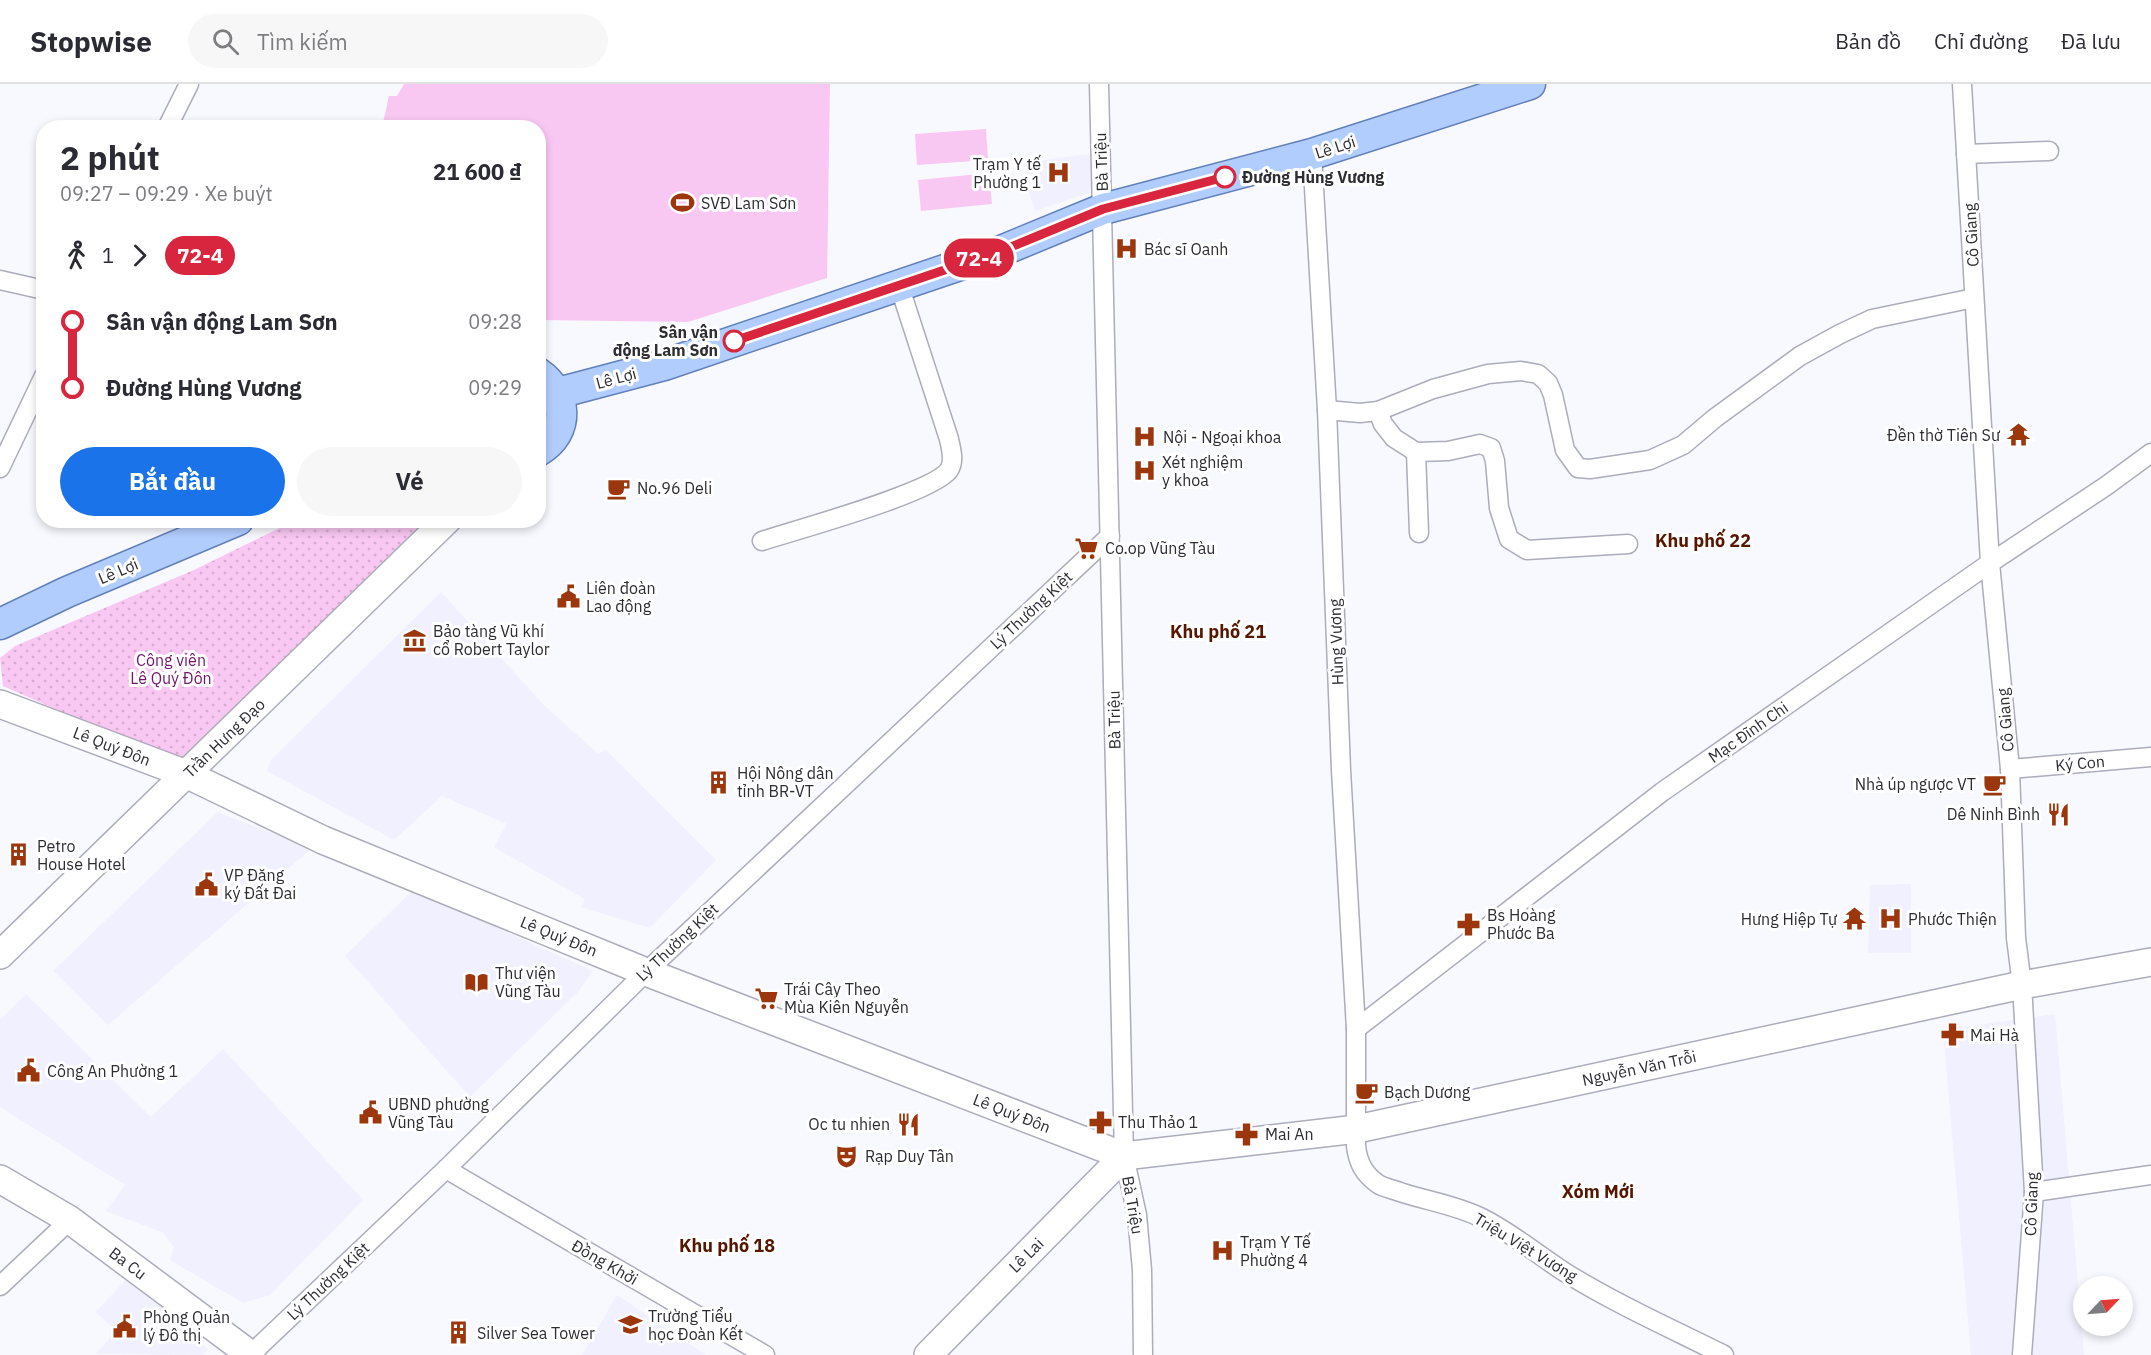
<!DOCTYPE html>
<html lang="vi">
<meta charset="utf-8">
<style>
body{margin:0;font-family:"IBM Plex Sans",sans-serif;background:#f7f7f7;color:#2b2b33;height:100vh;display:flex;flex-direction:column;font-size:22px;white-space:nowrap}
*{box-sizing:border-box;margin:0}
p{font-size:20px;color:#7c7c81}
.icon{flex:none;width:33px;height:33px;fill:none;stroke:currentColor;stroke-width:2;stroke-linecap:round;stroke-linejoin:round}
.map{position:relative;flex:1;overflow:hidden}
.panel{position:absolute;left:36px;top:36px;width:510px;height:408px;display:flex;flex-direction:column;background:#fff;border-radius:24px;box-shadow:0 3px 9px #0003}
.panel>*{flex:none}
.badge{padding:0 12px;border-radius:20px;font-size:21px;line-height:39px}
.needle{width:39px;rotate:65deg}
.tools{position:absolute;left:2073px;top:1192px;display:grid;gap:12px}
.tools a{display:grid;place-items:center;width:60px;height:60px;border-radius:50%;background:#fff;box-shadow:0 3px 9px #0003;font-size:30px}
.map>.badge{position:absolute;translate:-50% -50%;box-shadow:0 0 0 3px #fff}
.legs{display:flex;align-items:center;gap:9px;height:66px;padding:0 24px;font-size:20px}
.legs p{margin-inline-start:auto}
.overview{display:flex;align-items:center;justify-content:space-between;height:102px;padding:0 24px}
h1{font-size:33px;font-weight:800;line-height:45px}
.action{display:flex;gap:12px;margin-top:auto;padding:12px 24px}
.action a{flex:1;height:69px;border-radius:36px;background:#1a73e8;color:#fff;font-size:24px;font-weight:800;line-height:69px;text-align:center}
.action a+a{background:#f7f7f7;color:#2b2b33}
ul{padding:0 24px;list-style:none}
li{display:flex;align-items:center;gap:21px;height:66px;font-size:22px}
li i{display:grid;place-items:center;width:9px;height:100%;margin:0 8px;background:currentColor}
li i::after{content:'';width:15px;height:15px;margin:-8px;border:4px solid;border-radius:50%;background:#fff}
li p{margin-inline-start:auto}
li:first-child i{background:linear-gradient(#0000 50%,currentColor 0)}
li:last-child i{background:linear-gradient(currentColor 50%,#0000 0)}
header{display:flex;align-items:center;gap:36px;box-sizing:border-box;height:84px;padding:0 30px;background:#fff;border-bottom:2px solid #e1e1e2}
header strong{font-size:28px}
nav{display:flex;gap:33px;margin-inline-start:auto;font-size:21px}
.search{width:420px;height:54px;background:#f7f7f7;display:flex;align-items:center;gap:15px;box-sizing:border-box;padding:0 21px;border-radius:33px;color:#7c7c81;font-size:22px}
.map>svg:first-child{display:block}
.built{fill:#f0f0fe}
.grass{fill:#f8c7f2}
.park{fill:url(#park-dots)}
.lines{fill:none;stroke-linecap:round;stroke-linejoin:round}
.street-casing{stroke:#acacbb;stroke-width:21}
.secondary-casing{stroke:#acacbb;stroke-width:30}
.primary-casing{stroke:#6180b7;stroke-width:33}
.street{stroke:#fff;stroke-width:18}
.secondary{stroke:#fff;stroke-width:27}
.primary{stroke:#b1cdfe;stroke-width:30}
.line-1-casing{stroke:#fff;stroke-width:14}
.line-1{stroke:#d7263d;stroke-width:9}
.stop-1-dot{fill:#fff;stroke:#d7263d;stroke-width:3}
.labels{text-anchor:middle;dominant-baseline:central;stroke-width:6;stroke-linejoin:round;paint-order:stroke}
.street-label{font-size:16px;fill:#2d2d33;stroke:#fff}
.poi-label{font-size:16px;fill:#2d2d33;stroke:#fff;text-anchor:start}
.stop-label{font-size:16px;font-weight:bold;fill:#2d2d33;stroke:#fff;text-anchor:start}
.park-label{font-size:16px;fill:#72176e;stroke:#fff}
.neighbourhood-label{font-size:18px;font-weight:bold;fill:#561600;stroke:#fff}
</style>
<header>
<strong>Stopwise</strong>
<div class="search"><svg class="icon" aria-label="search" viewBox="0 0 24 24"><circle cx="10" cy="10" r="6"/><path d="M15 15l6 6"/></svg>Tìm kiếm</div>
<nav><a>Bản đồ</a><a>Chỉ đường</a><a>Đã lưu</a></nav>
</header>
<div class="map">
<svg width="2151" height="1271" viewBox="0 0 2151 1271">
<defs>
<pattern id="park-dots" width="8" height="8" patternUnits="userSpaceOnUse" patternTransform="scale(1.5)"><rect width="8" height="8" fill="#f8c7f2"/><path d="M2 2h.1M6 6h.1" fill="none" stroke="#d5abd0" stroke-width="1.8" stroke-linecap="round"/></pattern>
</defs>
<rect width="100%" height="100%" fill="#f8f9ff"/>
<g class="built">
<polygon points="1090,70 1093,100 1089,109 1035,127 1027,102 1026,78"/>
<polygon points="441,508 543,620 598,670 606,666 716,776 650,844 581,823 585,815 494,763 507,740 442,712 394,756 267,687 270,677"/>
<polygon points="219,727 222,730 312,764 108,941 53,887"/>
<polygon points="1911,800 1911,869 1868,869 1870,801"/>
<polygon points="413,806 593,887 577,909 470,1013 345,872"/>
<polygon points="26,910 151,1033 223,965 363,1116 270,1211 243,1219 170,1176 174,1163 162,1148 106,1127 125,1101 0,1023 0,936"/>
<polygon points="2055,930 2084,1271 1971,1271 1943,946"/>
<polygon points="130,1191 208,1265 202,1271 96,1270 116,1247 96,1228"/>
<polygon points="617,1211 706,1271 582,1271"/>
</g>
<g class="grass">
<polygon points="404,0 830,0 827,194 688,238 539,236 538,44 382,43 389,12 397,12"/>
<polygon points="986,45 988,76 917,81 915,50"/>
<polygon points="989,89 992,120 921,127 918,96"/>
</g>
<polygon class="park" points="294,437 431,437 178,679 3,602 0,574 15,562 194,486"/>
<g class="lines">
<defs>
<g id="street">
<polyline points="1099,0 1124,1072 1137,1131 1142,1186 1143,1271"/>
<polyline points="1962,0 1990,479 2010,685 2016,854 2022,901 2034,1108 2022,1271"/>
<polyline points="167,44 189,0"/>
<path d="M1312 70 1327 326 1341 686 1356 945V1062C1358 1079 1364 1090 1378 1100 1384 1104 1393 1105 1400 1108 1427 1117 1456 1121 1482 1134 1512 1149 1538 1171 1566 1189 1616 1220 1672 1245 1724 1271"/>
<polyline points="1966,70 2049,67"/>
<polyline points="0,196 44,206"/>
<polyline points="1327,326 1360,329 1378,327 1433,305 1488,290 1521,287 1538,290 1548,299 1553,311 1565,366 1578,384 1590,385 1650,376 1683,361 1715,334 1800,272 1840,250 1872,235 1974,214"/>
<polyline points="1378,327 1383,340 1394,354 1416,368 1448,367 1480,360 1491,364 1495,377 1499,424 1509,455 1527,466 1628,460"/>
<polyline points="1416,368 1419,449"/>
<polyline points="0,384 44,292"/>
<path d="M762 457C795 446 933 409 949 386 955 377 951 365 949 355L899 201"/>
<polyline points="2010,685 2151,673"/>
<polyline points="1356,945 1662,708 1990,479 2106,402 2151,369"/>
<polyline points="446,1085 765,1271"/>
<polyline points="2034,1108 2151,1091"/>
<polyline points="0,1202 70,1136"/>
<polyline points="250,1271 446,1085 646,888 1110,452"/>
</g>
<g id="secondary">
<polyline points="0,620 186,690 323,756 646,888 1124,1072 1357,1045 2022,901 2151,878"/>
<polyline points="0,871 447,436"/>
<polyline points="0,1095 70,1136 251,1271"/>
<polyline points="928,1271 1124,1072"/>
</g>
<g id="primary">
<path d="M538 289C567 309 571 348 538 367"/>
<polyline points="558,309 664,281 1001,167 1103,125 1312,70 1530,0"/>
<polyline points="0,540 67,508 238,436"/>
</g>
</defs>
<use href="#street" class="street-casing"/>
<use href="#secondary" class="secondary-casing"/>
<use href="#primary" class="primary-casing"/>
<use href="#street" class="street"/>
<use href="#secondary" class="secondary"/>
<use href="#primary" class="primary"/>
</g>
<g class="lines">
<defs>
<polyline id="line-1" points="734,257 1001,167 1103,125 1225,93"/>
</defs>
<use href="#line-1" class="line-1-casing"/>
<use href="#line-1" class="line-1"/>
</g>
<defs>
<symbol id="hospital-bare" viewBox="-9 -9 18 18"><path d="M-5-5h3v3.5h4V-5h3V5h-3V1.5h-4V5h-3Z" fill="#9c360d" stroke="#fff" stroke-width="2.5" paint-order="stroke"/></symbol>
<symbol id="stadium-bare" viewBox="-9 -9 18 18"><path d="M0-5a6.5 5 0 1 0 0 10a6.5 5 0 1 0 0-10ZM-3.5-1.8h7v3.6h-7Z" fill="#9c360d" stroke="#fff" stroke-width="2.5" paint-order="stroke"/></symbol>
<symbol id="temple-bare" viewBox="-9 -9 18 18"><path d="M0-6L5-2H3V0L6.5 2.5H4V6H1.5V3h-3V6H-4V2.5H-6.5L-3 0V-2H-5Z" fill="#9c360d" stroke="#fff" stroke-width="2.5" paint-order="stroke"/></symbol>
<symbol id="cafe-bare" viewBox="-9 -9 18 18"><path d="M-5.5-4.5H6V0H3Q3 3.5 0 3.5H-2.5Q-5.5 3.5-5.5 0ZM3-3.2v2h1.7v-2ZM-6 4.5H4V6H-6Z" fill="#9c360d" stroke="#fff" stroke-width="2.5" paint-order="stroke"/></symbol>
<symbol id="supermarket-bare" viewBox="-9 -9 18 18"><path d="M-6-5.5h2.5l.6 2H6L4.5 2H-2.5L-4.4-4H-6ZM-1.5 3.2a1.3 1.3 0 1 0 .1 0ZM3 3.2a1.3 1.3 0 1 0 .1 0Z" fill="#9c360d" stroke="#fff" stroke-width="2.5" paint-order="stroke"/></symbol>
<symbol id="civic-bare" viewBox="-9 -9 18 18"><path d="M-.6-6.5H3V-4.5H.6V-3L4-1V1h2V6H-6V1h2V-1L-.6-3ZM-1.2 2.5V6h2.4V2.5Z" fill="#9c360d" stroke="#fff" stroke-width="2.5" paint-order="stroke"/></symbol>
<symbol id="museum-bare" viewBox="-9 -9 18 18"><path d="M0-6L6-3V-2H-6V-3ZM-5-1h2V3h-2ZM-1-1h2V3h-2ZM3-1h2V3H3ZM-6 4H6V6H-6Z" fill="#9c360d" stroke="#fff" stroke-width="2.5" paint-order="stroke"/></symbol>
<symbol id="building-bare" viewBox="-9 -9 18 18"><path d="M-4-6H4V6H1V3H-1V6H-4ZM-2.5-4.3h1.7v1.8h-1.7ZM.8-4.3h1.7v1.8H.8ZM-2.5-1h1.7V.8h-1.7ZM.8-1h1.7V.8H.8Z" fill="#9c360d" stroke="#fff" stroke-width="2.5" paint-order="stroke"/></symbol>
<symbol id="restaurant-bare" viewBox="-9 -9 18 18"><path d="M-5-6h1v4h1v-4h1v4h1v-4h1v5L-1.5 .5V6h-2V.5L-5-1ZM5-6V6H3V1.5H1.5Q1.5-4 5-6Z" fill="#9c360d" stroke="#fff" stroke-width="2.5" paint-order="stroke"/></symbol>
<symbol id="pharmacy-bare" viewBox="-9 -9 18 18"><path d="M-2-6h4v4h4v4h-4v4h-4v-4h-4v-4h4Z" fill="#9c360d" stroke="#fff" stroke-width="2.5" paint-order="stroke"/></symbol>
<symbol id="library-bare" viewBox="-9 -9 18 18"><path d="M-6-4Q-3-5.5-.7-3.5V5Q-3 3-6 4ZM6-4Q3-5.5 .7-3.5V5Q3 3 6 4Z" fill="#9c360d" stroke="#fff" stroke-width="2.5" paint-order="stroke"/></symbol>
<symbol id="theatre-bare" viewBox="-9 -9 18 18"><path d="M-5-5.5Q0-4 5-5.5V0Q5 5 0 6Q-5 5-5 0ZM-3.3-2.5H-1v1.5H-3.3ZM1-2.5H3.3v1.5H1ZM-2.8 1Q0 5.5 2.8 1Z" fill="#9c360d" stroke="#fff" stroke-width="2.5" paint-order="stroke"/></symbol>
<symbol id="school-bare" viewBox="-9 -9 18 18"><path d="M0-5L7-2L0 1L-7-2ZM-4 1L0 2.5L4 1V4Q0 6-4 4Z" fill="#9c360d" stroke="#fff" stroke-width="2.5" paint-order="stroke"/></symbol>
</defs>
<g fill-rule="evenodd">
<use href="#hospital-bare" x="1042" y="72" width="33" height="33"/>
<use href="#stadium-bare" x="666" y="102" width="33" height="33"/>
<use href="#hospital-bare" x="1110" y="148" width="33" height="33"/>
<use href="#temple-bare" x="2002" y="334" width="33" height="33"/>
<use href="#hospital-bare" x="1128" y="336" width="33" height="33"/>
<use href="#hospital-bare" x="1128" y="370" width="33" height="33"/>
<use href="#cafe-bare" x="602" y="388" width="33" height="33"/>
<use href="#supermarket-bare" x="1070" y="448" width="33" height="33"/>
<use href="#civic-bare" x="552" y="496" width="33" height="33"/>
<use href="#museum-bare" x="398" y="540" width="33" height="33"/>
<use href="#building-bare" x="702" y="682" width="33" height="33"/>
<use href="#cafe-bare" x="1978" y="684" width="33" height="33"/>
<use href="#restaurant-bare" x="2042" y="714" width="33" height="33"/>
<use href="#building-bare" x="2" y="754" width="33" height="33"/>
<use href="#civic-bare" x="190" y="784" width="33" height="33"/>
<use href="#temple-bare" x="1838" y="818" width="33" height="33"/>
<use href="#hospital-bare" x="1874" y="818" width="33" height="33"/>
<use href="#pharmacy-bare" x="1452" y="824" width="33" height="33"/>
<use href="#library-bare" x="460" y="882" width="33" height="33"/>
<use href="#supermarket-bare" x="750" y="898" width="33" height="33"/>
<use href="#pharmacy-bare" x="1936" y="934" width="33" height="33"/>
<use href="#civic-bare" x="12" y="970" width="33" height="33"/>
<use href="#cafe-bare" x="1350" y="992" width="33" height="33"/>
<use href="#civic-bare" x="354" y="1012" width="33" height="33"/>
<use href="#pharmacy-bare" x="1084" y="1022" width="33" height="33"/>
<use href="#restaurant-bare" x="892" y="1024" width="33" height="33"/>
<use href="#pharmacy-bare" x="1230" y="1034" width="33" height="33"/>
<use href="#theatre-bare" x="830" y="1056" width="33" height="33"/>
<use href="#hospital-bare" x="1206" y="1150" width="33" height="33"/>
<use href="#school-bare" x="614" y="1224" width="33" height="33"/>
<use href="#civic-bare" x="108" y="1226" width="33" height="33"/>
<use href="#building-bare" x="442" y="1232" width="33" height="33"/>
</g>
<g class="stop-1-dot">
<circle cx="1225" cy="93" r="10"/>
<circle cx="734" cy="257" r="10"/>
</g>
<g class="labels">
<g class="street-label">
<text transform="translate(1335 63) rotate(-18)">Lê Lợi</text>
<text transform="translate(1101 78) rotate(-92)">Bà Triệu</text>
<text transform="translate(1971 151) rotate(-93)">Cô Giang</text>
<text transform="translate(616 294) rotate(-15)">Lê Lợi</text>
<text transform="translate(118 487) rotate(-23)">Lê Lợi</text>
<text transform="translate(1031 526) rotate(-43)">Lý Thường Kiệt</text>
<text transform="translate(1336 558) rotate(-92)">Hùng Vương</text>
<text transform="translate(1114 636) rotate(-91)">Bà Triệu</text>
<text transform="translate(2005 636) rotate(-95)">Cô Giang</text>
<text transform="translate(1748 648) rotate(-35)">Mạc Đĩnh Chi</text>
<text transform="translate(224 654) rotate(-44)">Trần Hưng Đạo</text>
<text transform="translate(112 662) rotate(21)">Lê Quý Đôn</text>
<text transform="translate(2080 679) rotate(-5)">Ký Con</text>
<text transform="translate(559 852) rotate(22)">Lê Quý Đôn</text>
<text transform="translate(677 858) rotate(-43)">Lý Thường Kiệt</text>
<text transform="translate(1639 984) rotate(-12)">Nguyễn Văn Trỗi</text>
<text transform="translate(1012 1029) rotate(21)">Lê Quý Đôn</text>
<text transform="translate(2031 1120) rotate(-88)">Cô Giang</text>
<text transform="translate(1133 1121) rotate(80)">Bà Triệu</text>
<text transform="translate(1526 1163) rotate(31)">Triệu Việt Vương</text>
<text transform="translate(1026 1171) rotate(-45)">Lê Lai</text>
<text transform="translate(605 1178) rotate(30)">Đồng Khởi</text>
<text transform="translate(128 1179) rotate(37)">Ba Cu</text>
<text transform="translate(328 1197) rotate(-43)">Lý Thường Kiệt</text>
</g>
<g class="poi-label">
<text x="1041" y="80" text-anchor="end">Trạm Y tế<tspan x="1041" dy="18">Phường 1</tspan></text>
<text x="701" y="119">SVĐ Lam Sơn</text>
<text x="1144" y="165">Bác sĩ Oanh</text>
<text x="2000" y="351" text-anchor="end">Đền thờ Tiên Sư</text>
<text x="1163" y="353">Nội - Ngoại khoa</text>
<text x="1162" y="378">Xét nghiệm<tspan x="1162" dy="18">y khoa</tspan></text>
<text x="637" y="404">No.96 Deli</text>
<text x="1105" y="464">Co.op Vũng Tàu</text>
<text x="586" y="504">Liên đoàn<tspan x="586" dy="18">Lao động</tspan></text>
<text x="433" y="547">Bảo tàng Vũ khí<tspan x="433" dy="18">cổ Robert Taylor</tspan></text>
<text x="737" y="689">Hội Nông dân<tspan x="737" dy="18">tỉnh BR-VT</tspan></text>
<text x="1976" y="700" text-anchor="end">Nhà úp ngược VT</text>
<text x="2040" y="730" text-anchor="end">Dê Ninh Bình</text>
<text x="37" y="762">Petro<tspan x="37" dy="18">House Hotel</tspan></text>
<text x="224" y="791">VP Đăng<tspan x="224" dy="18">ký Đất Đai</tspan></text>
<text x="1487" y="831">Bs Hoàng<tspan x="1487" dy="18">Phước Ba</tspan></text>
<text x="1837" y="835" text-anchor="end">Hưng Hiệp Tự</text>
<text x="1908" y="835">Phước Thiện</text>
<text x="495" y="889">Thư viện<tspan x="495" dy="18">Vũng Tàu</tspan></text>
<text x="784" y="905">Trái Cây Theo<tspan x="784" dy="18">Mùa Kiên Nguyễn</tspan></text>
<text x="1970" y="951">Mai Hà</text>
<text x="47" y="987">Công An Phường 1</text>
<text x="1384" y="1008">Bạch Dương</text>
<text x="388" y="1020">UBND phường<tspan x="388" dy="18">Vũng Tàu</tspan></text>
<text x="1118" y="1038">Thu Thảo 1</text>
<text x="890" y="1040" text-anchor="end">Oc tu nhien</text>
<text x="1265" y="1050">Mai An</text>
<text x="865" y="1072">Rạp Duy Tân</text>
<text x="1240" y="1158">Trạm Y Tế<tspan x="1240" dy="18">Phường 4</tspan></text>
<text x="648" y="1232">Trường Tiểu<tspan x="648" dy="18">học Đoàn Kết</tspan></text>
<text x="143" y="1233">Phòng Quản<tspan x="143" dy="18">lý Đô thị</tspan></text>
<text x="477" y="1249">Silver Sea Tower</text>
</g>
<g class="stop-label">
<text x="1242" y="93">Đường Hùng Vương</text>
<text x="718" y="248" text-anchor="end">Sân vận<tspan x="718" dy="18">động Lam Sơn</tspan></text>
</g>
<g class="park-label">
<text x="171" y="576">Công viên<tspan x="171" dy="18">Lê Quý Đôn</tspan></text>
</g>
<g class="neighbourhood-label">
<text x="1703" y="456">Khu phố 22</text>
<text x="1218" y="547">Khu phố 21</text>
<text x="1598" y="1107">Xóm Mới</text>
<text x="727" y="1161">Khu phố 18</text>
</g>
</g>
</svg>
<div class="tools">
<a><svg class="needle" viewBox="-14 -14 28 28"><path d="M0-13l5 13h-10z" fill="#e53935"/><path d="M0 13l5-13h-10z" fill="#7c7c81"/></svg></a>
</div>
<b class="badge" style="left:979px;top:174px;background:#d7263d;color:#fff">72-4</b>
<section class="panel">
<div class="overview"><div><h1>2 phút</h1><p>09:27 – 09:29 · Xe buýt</p></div><b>21 600 ₫</b></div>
<div class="legs"><svg class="icon" aria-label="walk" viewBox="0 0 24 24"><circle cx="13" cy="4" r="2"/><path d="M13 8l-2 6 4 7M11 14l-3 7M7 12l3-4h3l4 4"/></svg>1<svg class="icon" aria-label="forward" viewBox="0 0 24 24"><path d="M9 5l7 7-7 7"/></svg><b class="badge" style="background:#d7263d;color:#fff">72-4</b></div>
<ul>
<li><i style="color:#d7263d"></i><b>Sân vận động Lam Sơn</b><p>09:28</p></li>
<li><i style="color:#d7263d"></i><b>Đường Hùng Vương</b><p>09:29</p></li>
</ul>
<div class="action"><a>Bắt đầu</a><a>Vé</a></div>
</section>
</div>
